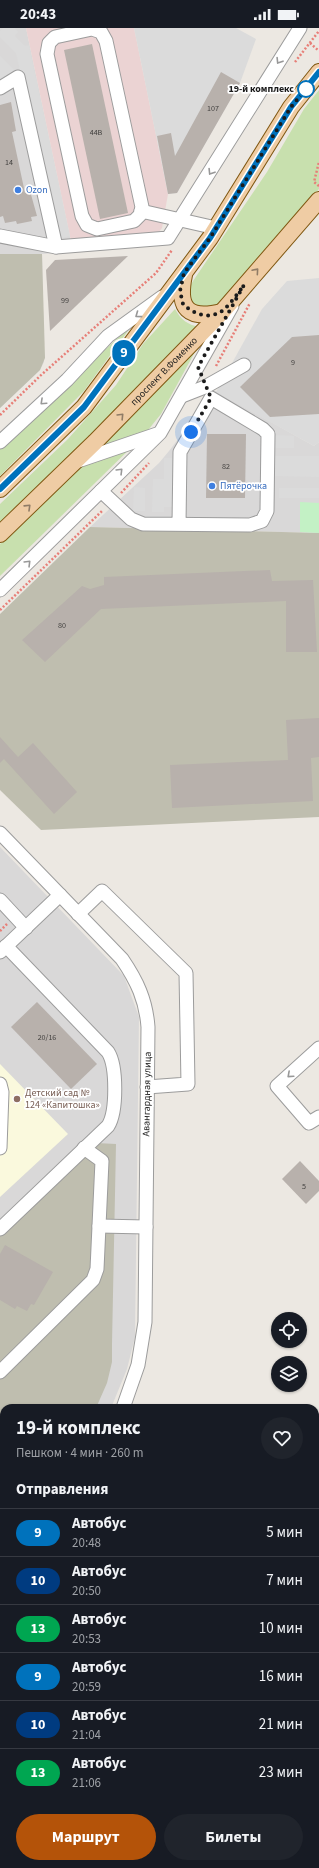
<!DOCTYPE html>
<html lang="ru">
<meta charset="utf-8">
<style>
body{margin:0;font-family:"Source Sans 3",sans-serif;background:#20242c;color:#f1f3f6;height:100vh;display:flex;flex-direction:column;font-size:15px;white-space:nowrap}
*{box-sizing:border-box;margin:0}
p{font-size:13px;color:#9ea1a6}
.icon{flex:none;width:22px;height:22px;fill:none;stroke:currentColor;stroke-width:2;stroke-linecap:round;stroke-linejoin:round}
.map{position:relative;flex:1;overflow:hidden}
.side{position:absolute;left:0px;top:1376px;width:319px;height:464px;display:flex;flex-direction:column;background:#171b24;border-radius:12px 12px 0 0;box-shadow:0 1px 3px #0004}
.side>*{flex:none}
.badge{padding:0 8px;border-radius:13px;font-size:14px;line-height:26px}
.fabs{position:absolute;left:271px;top:1284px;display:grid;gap:8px}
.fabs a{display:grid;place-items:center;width:36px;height:36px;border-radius:50%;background:#171b24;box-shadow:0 1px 3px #0004;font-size:20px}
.you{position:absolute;width:20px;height:20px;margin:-10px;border:3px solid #fff;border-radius:50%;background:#1a73e8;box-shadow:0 0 0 6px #1a73e833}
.map>.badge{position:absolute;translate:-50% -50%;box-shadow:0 0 0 2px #fff}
h2{padding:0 16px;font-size:15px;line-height:36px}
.round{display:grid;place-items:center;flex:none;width:42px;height:42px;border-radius:21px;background:#20242c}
.overview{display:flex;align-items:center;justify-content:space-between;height:68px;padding:0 16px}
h1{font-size:19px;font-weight:700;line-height:30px}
.primary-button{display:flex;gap:8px;margin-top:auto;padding:8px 16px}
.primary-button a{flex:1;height:46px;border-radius:24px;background:#b45309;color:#fff;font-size:16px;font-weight:700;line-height:46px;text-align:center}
.primary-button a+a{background:#20242c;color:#f1f3f6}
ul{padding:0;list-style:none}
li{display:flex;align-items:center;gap:12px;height:48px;padding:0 16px;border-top:1px solid #363941}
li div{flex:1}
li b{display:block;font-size:15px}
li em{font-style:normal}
li .badge{min-width:44px;font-weight:700;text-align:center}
.status{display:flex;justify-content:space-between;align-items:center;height:28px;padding:0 20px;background:#171b24;direction:ltr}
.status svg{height:11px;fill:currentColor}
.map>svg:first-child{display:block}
.residential{fill:#d9d8d8}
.commercial{fill:#ebd3d3}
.education{fill:#faf9dd}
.construction{fill:#bfbeaf}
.grass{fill:#c8e0ae}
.park{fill:#c3f1c5}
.parking{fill:#dbdbdb}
.building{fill:#b8b1ac}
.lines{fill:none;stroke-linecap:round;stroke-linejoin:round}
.minor-casing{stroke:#9c9c9c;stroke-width:15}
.major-casing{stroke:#805812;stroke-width:18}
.path{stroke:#e77f78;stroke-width:2.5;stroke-dasharray:2 2;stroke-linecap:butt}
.minor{stroke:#fff;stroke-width:13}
.major{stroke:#efcca4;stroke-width:16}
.oneway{stroke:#989898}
.oneway2{stroke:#907c66}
.line-casing{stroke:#fff;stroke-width:9}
.line{stroke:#0072bc;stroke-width:6}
.walk{stroke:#1b1b1b;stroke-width:4;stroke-dasharray:0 7.2}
.stop-dot{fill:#fff;stroke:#0072bc;stroke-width:2}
.shop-dot{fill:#3f7fe0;stroke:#fff;stroke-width:1.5}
.education-dot{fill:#8d6e63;stroke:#fff;stroke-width:1.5}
.labels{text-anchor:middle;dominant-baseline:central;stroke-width:3.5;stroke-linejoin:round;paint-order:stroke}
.number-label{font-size:8px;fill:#42403f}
.stop-label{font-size:10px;font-weight:bold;fill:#1b1b1b;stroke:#fff;text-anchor:end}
.shop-label{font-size:10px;fill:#366cbe;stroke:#fff;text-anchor:start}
.street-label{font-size:10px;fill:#1b1b1b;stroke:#fff}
.education-label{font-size:10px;fill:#785e54;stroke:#fff;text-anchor:start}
</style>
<div class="status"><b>20:43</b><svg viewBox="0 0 49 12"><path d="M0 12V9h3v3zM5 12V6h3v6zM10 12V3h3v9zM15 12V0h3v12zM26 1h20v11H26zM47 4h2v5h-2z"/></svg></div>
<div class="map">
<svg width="319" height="1840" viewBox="0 0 319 1840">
<rect width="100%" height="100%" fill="#ece8e2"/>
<g class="residential">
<polygon points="0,0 26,0 73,224 42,226 44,334 40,342 0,380"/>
<polygon points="210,360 314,418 319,414 319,505 90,499 159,435 169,423 188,398"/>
<polygon points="0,819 124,948 139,989 135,1309 127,1341 111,1380 4,1380 4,1503 0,1507"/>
</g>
<g class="commercial">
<polygon points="26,0 134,0 168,166 162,200 158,205 71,213"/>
<polygon points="4,1566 4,1798 0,1802 0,1569"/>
</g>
<polygon class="education" points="0,1036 68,1106 0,1169"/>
<g class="construction">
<polygon points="0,226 42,226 45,330 40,342 0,380"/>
<polygon points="90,499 319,505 319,789 41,802 0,762 0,586"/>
<polygon points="96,1115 116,1116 112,1316 112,1334 107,1355 96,1380 4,1380 4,1474 0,1478 0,1207"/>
</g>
<g class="grass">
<polygon points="319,62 319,161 214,282 195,280 187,264 193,253 267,144 304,81"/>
<path d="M175 281C181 292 188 297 200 299L0 499V476L68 411 116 357 143 316Z"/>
<polygon points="133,296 84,363 0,448 0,418"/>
<polygon points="196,322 161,386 144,407 0,548 0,516"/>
<polygon points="319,1693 319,1840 229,1840 229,1836 315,1836 315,1697"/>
<polygon points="164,1836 212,1836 209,1840 159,1840"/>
</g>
<polygon class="park" points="300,474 319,475 319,505 300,504"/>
<g class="parking">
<polygon points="3,0 15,0 18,4 15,8 25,18 29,17 70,208 57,211 16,25 0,9 0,3"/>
<polygon points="134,0 236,0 256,11 240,55 177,165 168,166"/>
<polygon points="0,28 14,42 0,55"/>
<polygon points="319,250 319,414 314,418 216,364 262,281 287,253"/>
<polygon points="275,407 294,408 294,420 275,420"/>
<polygon points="274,428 319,428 319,449 274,448"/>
<polygon points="164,430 176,430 175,479 164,479 164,484 152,484 153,451 164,451"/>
<polygon points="134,459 145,460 145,483 133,483"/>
<rect x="279" y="460" width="40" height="10"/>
</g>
<g class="building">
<polygon points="92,16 128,185 100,191 64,22"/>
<polygon points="221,44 240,55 177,165 168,166 157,108 171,105 175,128"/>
<polygon points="11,74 16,103 12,104 25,165 30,163 37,188 31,189 32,193 17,196 16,193 5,195 3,188 0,189 0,77"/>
<polygon points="128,228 50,303 46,242 55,232"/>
<polygon points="319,307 319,386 270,389 240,359 292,309"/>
<polygon points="207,406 246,406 245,470 206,470"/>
<polygon points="270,542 272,553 313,552 317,624 286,624 286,573 101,581 45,634 22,612 82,558 90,561 104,557 104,549"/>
<polygon points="319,690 319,729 311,730 313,773 172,780 170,737 288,732 286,692"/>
<polygon points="0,709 18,729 33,715 77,764 54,786 4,731 0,735"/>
<polygon points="37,974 97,1036 71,1061 11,999"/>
<polygon points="300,1133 319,1153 319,1163 306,1176 282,1151"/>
<polygon points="5,1217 53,1244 34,1277 31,1276 27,1283 17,1278 15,1281 0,1272 0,1226"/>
</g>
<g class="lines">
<defs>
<g id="minor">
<polygon points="92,1 101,4 106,13 142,179 140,187 134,193 97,201 87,197 82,188 47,26 49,15 55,9"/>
<polyline points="0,60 18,49 56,219"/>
<polyline points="141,183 216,200"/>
<polyline points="0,208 56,219 168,210 300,0"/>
<polyline points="182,368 205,359 244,337"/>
<polyline points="0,414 67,352 108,308 162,269"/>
<polyline points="75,434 157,406"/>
<polyline points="101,463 131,491 143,496 250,497 262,493 267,483 268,406 263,401 211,370 180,424 179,496"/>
<polyline points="0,562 160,405 232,278"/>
<path d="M0 805 122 931C137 953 146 972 148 999L145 1294 138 1337 123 1380"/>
<polyline points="0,872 26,900"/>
<polyline points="78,886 102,863 186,945 188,1056 147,1059"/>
<polyline points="0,924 60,867"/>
<polyline points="319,1020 277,1058 309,1095 319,1089"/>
<polyline points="0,1056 2,1064 0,1120"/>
<polyline points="99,1198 146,1199"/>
<path d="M0 1201 108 1098C117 1084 117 1038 108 1024L6 918"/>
<polyline points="0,1344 93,1252 97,1241 102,1133 84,1120"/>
<polyline points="0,1521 4,1517"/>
<polyline points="222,1840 222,1836"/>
</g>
<g id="major">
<path d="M184 247C177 281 188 292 222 284"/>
<polyline points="0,461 84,379 210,210 291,79 319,44"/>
<path id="s1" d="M0 506 95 414 222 284 319 172"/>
<polyline points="315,1624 319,1620"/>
<polyline points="315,1665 319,1662"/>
<polyline points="90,1840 94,1836"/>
<polyline points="135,1840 139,1836"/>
</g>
</defs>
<use href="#minor" class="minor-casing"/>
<use href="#major" class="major-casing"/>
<g class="path">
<polyline points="310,15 319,23"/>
<polyline points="295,34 319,3"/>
<polyline points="319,158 314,154 319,134"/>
<polyline points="216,338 250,275"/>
<polyline points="0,387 40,348 156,245 172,222"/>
<polyline points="121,465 149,435"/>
<polyline points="0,582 103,482"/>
<polyline points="0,903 7,896"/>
</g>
<use href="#minor" class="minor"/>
<use href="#major" class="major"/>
</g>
<defs><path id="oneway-chevron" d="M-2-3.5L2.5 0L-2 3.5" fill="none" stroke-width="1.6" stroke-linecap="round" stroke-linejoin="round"/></defs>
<g class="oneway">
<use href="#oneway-chevron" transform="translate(279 33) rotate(122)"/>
<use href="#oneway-chevron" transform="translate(211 144) rotate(122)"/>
<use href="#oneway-chevron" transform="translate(138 287) rotate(144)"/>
<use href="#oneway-chevron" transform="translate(43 374) rotate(137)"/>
<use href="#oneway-chevron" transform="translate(120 443) rotate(-45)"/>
<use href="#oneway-chevron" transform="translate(28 535) rotate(-45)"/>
<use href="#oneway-chevron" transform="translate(290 1047) rotate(138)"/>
</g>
<g class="oneway2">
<use href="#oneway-chevron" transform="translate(256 243) rotate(-49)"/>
<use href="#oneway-chevron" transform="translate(121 388) rotate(-46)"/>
<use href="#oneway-chevron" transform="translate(28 479) rotate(-44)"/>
</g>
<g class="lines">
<defs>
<polyline id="line" points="0,461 84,379 210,210 291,79 319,44"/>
</defs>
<use href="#line" class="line-casing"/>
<use href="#line" class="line"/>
<path class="walk" d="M191 404 211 370 198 339 244 257C238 265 230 277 222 283 209 292 193 286 183 276L180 263 184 245 210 210 291 79 306 61"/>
</g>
<circle class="stop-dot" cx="306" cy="61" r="8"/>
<g class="shop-dot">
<circle cx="18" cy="162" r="4"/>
<circle cx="212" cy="458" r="4"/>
</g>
<circle class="education-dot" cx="17" cy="1071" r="4"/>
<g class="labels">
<g class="number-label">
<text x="213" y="80">107</text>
<text x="96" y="104">44В</text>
<text x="9" y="134">14</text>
<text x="65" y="272">99</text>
<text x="293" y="334">9</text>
<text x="226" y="438">82</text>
<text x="62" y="597">80</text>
<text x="47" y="1009">20/16</text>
<text x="304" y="1158">5</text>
</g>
<g class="stop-label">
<text x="294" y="61">19-й комплекс</text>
</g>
<g class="shop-label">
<text x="26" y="162">Ozon</text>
<text x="220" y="458">Пятёрочка</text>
</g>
<g class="street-label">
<text stroke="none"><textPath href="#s1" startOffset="231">проспект В.Фоменко</textPath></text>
<text transform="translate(147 1066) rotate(-89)">Авангардная улица</text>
</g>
<g class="education-label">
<text x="25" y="1065">Детский сад №<tspan x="25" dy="12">124 «Капитошка»</tspan></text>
</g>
</g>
</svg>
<div class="fabs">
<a><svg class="icon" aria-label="locate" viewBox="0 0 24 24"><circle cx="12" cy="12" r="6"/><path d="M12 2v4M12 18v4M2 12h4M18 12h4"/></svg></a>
<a><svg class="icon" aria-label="layers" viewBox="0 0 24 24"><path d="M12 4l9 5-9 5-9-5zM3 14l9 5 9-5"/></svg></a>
</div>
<div class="you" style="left:191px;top:404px"></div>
<b class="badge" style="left:124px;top:325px;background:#0072bc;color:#fff">9</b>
<section class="side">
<div class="overview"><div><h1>19-й комплекс</h1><p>Пешком · 4 мин · 260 m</p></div><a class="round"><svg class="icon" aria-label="heart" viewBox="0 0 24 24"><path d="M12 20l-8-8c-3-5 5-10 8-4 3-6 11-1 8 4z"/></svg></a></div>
<h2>Отправления</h2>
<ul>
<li><span class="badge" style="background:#0072bc;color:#fff">9</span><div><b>Автобус</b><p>20:48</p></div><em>5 мин</em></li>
<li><span class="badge" style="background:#003b80;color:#fff">10</span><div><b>Автобус</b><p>20:50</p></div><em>7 мин</em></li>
<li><span class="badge" style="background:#00a651;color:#fff">13</span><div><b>Автобус</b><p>20:53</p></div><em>10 мин</em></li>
<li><span class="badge" style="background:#0072bc;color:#fff">9</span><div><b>Автобус</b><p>20:59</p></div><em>16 мин</em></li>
<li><span class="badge" style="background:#003b80;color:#fff">10</span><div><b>Автобус</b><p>21:04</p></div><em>21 мин</em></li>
<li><span class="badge" style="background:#00a651;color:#fff">13</span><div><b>Автобус</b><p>21:06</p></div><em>23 мин</em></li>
</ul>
<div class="primary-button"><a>Маршрут</a><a>Билеты</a></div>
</section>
</div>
